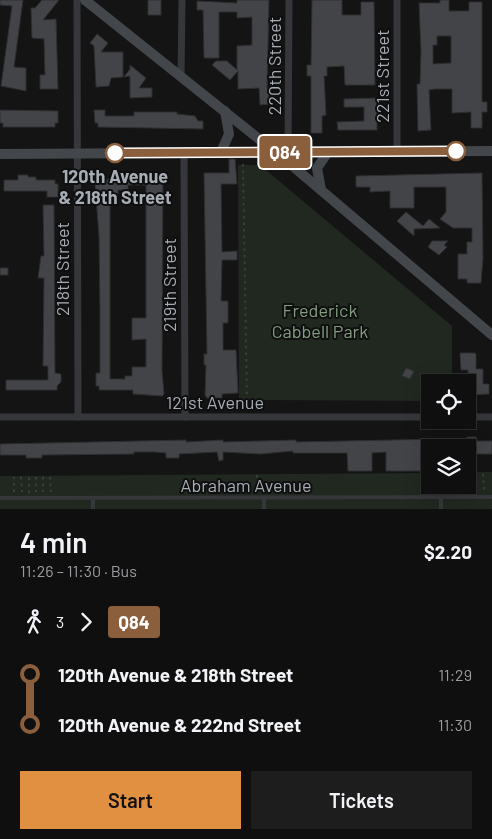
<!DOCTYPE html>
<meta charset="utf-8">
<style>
body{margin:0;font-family:Barlow,sans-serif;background:#1d1d1e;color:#f1f3f6;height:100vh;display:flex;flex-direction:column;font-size:19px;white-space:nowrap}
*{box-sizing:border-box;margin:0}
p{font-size:16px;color:#9b9c9f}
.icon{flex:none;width:28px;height:28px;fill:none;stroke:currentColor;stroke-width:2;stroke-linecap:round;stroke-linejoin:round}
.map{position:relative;height:509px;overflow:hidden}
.side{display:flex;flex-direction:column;background:#0f0f10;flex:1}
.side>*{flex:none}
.badge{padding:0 10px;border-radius:4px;font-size:18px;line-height:32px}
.controls{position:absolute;left:421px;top:374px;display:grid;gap:10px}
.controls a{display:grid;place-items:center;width:55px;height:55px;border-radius:0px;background:#0f0f10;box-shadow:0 5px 20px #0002,0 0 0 1px #2f2f30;font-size:25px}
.map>.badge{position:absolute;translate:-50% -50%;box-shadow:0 0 0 2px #fff}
.legs{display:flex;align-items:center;gap:8px;height:55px;padding:0 20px;font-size:16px}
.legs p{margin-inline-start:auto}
.overview{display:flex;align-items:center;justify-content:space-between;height:85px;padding:0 20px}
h1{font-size:28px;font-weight:600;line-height:38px}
.cta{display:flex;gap:10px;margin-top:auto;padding:10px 20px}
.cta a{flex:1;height:58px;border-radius:0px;background:#e18f40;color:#111;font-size:20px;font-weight:600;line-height:58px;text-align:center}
.cta a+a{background:#1d1d1e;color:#f1f3f6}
ul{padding:0 20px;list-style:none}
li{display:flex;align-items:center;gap:18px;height:50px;font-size:19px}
li i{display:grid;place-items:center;width:8px;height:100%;margin:0 6px;background:currentColor}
li i::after{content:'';width:12px;height:12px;margin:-6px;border:4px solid;border-radius:50%;background:#0f0f10}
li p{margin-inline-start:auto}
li:first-child i{background:linear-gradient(#0000 50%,currentColor 0)}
li:last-child i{background:linear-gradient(currentColor 50%,#0000 0)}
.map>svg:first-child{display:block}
.green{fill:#202820}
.building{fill:#434448;stroke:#2e2e31;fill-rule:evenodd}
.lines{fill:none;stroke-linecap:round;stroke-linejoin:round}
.path{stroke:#3b3e41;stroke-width:2;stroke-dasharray:2.5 4;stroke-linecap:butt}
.lane{stroke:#35373a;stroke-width:4}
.street{stroke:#35373a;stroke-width:7}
.secondary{stroke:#43464a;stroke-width:10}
.line-1-casing{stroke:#fff;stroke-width:11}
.line-1{stroke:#8b5e3c;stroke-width:8}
.stop-1-dot{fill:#fff;stroke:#8b5e3c;stroke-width:2.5}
.labels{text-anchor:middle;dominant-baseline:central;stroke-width:4;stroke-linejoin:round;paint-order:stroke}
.street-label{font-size:18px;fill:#a7adb4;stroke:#0f0f10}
.stop-label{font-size:18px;font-weight:bold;fill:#a7adb4;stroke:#0f0f10}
.park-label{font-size:18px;fill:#839e7f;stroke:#0f0f10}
</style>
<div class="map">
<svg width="492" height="509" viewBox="0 0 492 509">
<rect width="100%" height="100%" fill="#141415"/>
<g class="green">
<polygon points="238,165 260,165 452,326 452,382 430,382 430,401 239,400"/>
<polygon points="468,472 492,472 492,509 0,509 0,476 430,473 430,485 468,485"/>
</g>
<g class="building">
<polygon points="0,0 23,0 14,67 26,68 26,91 1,86 12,6 0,5"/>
<polygon points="42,0 59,0 43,20 56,19 58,89 40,89 40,75 45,75 44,39 32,38 31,8 35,8"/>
<rect x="148" y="0" width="13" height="15"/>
<polygon points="237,0 269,0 267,88 270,88 270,104 260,105 259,88 238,89 238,71 230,80 212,65 216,61 227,61 237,70 237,46 252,45 252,17 237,18 237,12 219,12 219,58 204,58 203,10 197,10 197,1 237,3"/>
<polygon points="312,0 342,0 342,15 361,15 361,2 374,2 375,85 345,85 344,66 327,67 327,76 324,76 326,115 322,116 322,133 311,133 311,76 307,76 307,65 311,65"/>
<path d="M440 0H449V11H469V2H482V102H487V112H482V128H471V112L452 113V89H434L429 90 431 130 418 131 417 84H420L421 51 419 3H440ZM437 36H451V63L433 64V45H437Z"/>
<polygon points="97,34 108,43 101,52 123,52 123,77 111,78 109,86 96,87 94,46 90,43"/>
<polygon points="130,65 146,78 139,88 152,88 152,97 130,98 130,76 124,77 130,69"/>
<polygon points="377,98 377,130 338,130 337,122 364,121 364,107 344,107 344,99"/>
<polygon points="0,110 58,111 58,123 55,123 55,127 3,127 3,123 0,123"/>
<polygon points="94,110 105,110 105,116 134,116 134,112 177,112 177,114 195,116 198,121 203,121 203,129 98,127 98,123 95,123"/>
<polygon points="229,159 235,159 237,184 221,184 222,252 237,251 237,260 222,260 221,301 228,301 228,323 223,323 223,350 236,350 238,393 222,394 222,398 207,398 205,395 206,365 204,365 204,354 207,354 204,173 229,173"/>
<path d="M146 173H163L162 371 164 394 162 396 133 394V390H99V386H96V373H100V311L99 236 95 184 98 183V180L147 176ZM128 185H146V318H132V340L146 339V367H132V376H125V379H110V194H118V190H128Z"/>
<polygon points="482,173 483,258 481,283 467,283 467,279 458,279 458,254 467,254 467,242 472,242 472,228 453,228 440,219 446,212 446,187 414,187 414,208 390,208 390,191 370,192 370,187 356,187 356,176"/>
<polygon points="18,175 28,175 28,177 36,177 36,180 55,180 55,184 58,184 58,197 47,197 47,191 4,191 4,180 18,180"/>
<polygon points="43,205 54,205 55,373 61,374 61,382 57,386 57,390 6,390 6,380 48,380 48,366 43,366 44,278 38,278 41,256 44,256"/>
<polygon points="406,212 423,226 429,219 440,228 414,229 414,236 397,221"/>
<polygon points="432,241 448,241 444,245 447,247 439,255 428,247"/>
<rect x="0" y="268" width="8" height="7"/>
<polygon points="460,353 475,353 476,355 476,369 483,369 483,384 489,384 489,394 468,395 468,370 461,370"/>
<polygon points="406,368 414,371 410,379 402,376"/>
<polygon points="467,437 476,437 477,441 492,441 492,454 468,454 468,448 430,448 430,451 428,451 427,471 386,471 386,452 372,453 372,471 348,471 347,453 293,453 293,451 260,454 223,452 223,460 219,461 217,452 179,454 179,458 166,458 166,453 155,452 134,452 134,454 42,455 42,458 26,458 26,455 0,455 0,444 186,440 186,442 223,440 223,442 296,440 296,442 442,439 442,441 467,440"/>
</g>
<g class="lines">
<g class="path">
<polyline points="243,164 247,403"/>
<polyline points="483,474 484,491"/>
<polyline points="257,475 257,492"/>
<polyline points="21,477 22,492"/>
<polyline points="36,477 36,492"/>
<polyline points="43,477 43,492"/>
<polyline points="50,477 51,492"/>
<polyline points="14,492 14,477"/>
<polyline points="29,493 29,477"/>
</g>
<g class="lane">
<polyline points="0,498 492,497"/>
<polyline points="441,498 441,509"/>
<polyline points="264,499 264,509"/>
<polyline points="93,500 93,509"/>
</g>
<g class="street">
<polyline points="77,0 78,417"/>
<polyline points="397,0 397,151"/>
<polyline points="181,77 182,0"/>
<polyline points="184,153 185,417"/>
<polyline points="288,156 289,0"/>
<polyline points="0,417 430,417"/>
<polyline points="468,417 492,417"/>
</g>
<g class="secondary">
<polyline points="85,0 289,163 492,335"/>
<polyline points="221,152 229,134 225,111"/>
<polyline points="0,154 492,151"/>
<polyline points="321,190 317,168 328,152"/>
</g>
</g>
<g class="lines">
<defs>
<polyline id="line-1" points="115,153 456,151"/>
</defs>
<use href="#line-1" class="line-1-casing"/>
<use href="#line-1" class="line-1"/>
</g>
<g class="stop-1-dot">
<circle cx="456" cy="151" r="9"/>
<circle cx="115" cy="153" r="9"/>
</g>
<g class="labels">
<g class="street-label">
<text transform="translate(274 66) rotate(-90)">220th Street</text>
<text transform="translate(382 76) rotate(-90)">221st Street</text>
<text transform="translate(62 269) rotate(-90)">218th Street</text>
<text transform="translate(169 285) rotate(-90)">219th Street</text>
<text x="215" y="402">121st Avenue</text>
<text x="246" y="485">Abraham Avenue</text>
</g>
<g class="stop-label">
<text x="115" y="176">120th Avenue<tspan x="115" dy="21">&amp; 218th Street</tspan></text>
</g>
<g class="park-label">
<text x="320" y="310">Frederick<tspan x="320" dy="21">Cabbell Park</tspan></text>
</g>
</g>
</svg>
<div class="controls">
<a><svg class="icon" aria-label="locate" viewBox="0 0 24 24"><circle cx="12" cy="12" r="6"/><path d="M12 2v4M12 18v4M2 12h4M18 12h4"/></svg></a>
<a><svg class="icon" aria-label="layers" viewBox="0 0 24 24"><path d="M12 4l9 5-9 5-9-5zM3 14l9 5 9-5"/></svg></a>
</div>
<b class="badge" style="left:285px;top:152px;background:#8b5e3c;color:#fff">Q84</b>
</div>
<section class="side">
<div class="overview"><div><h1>4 min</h1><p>11:26 – 11:30 · Bus</p></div><b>$2.20</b></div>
<div class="legs"><svg class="icon" aria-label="walk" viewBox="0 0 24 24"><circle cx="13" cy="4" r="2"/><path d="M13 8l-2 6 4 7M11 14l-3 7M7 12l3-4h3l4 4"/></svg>3<svg class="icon" aria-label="forward" viewBox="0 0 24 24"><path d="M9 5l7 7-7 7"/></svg><b class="badge" style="background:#8b5e3c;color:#fff">Q84</b></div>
<ul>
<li><i style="color:#8b5e3c"></i><b>120th Avenue &amp; 218th Street</b><p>11:29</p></li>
<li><i style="color:#8b5e3c"></i><b>120th Avenue &amp; 222nd Street</b><p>11:30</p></li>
</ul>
<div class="cta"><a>Start</a><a>Tickets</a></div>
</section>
